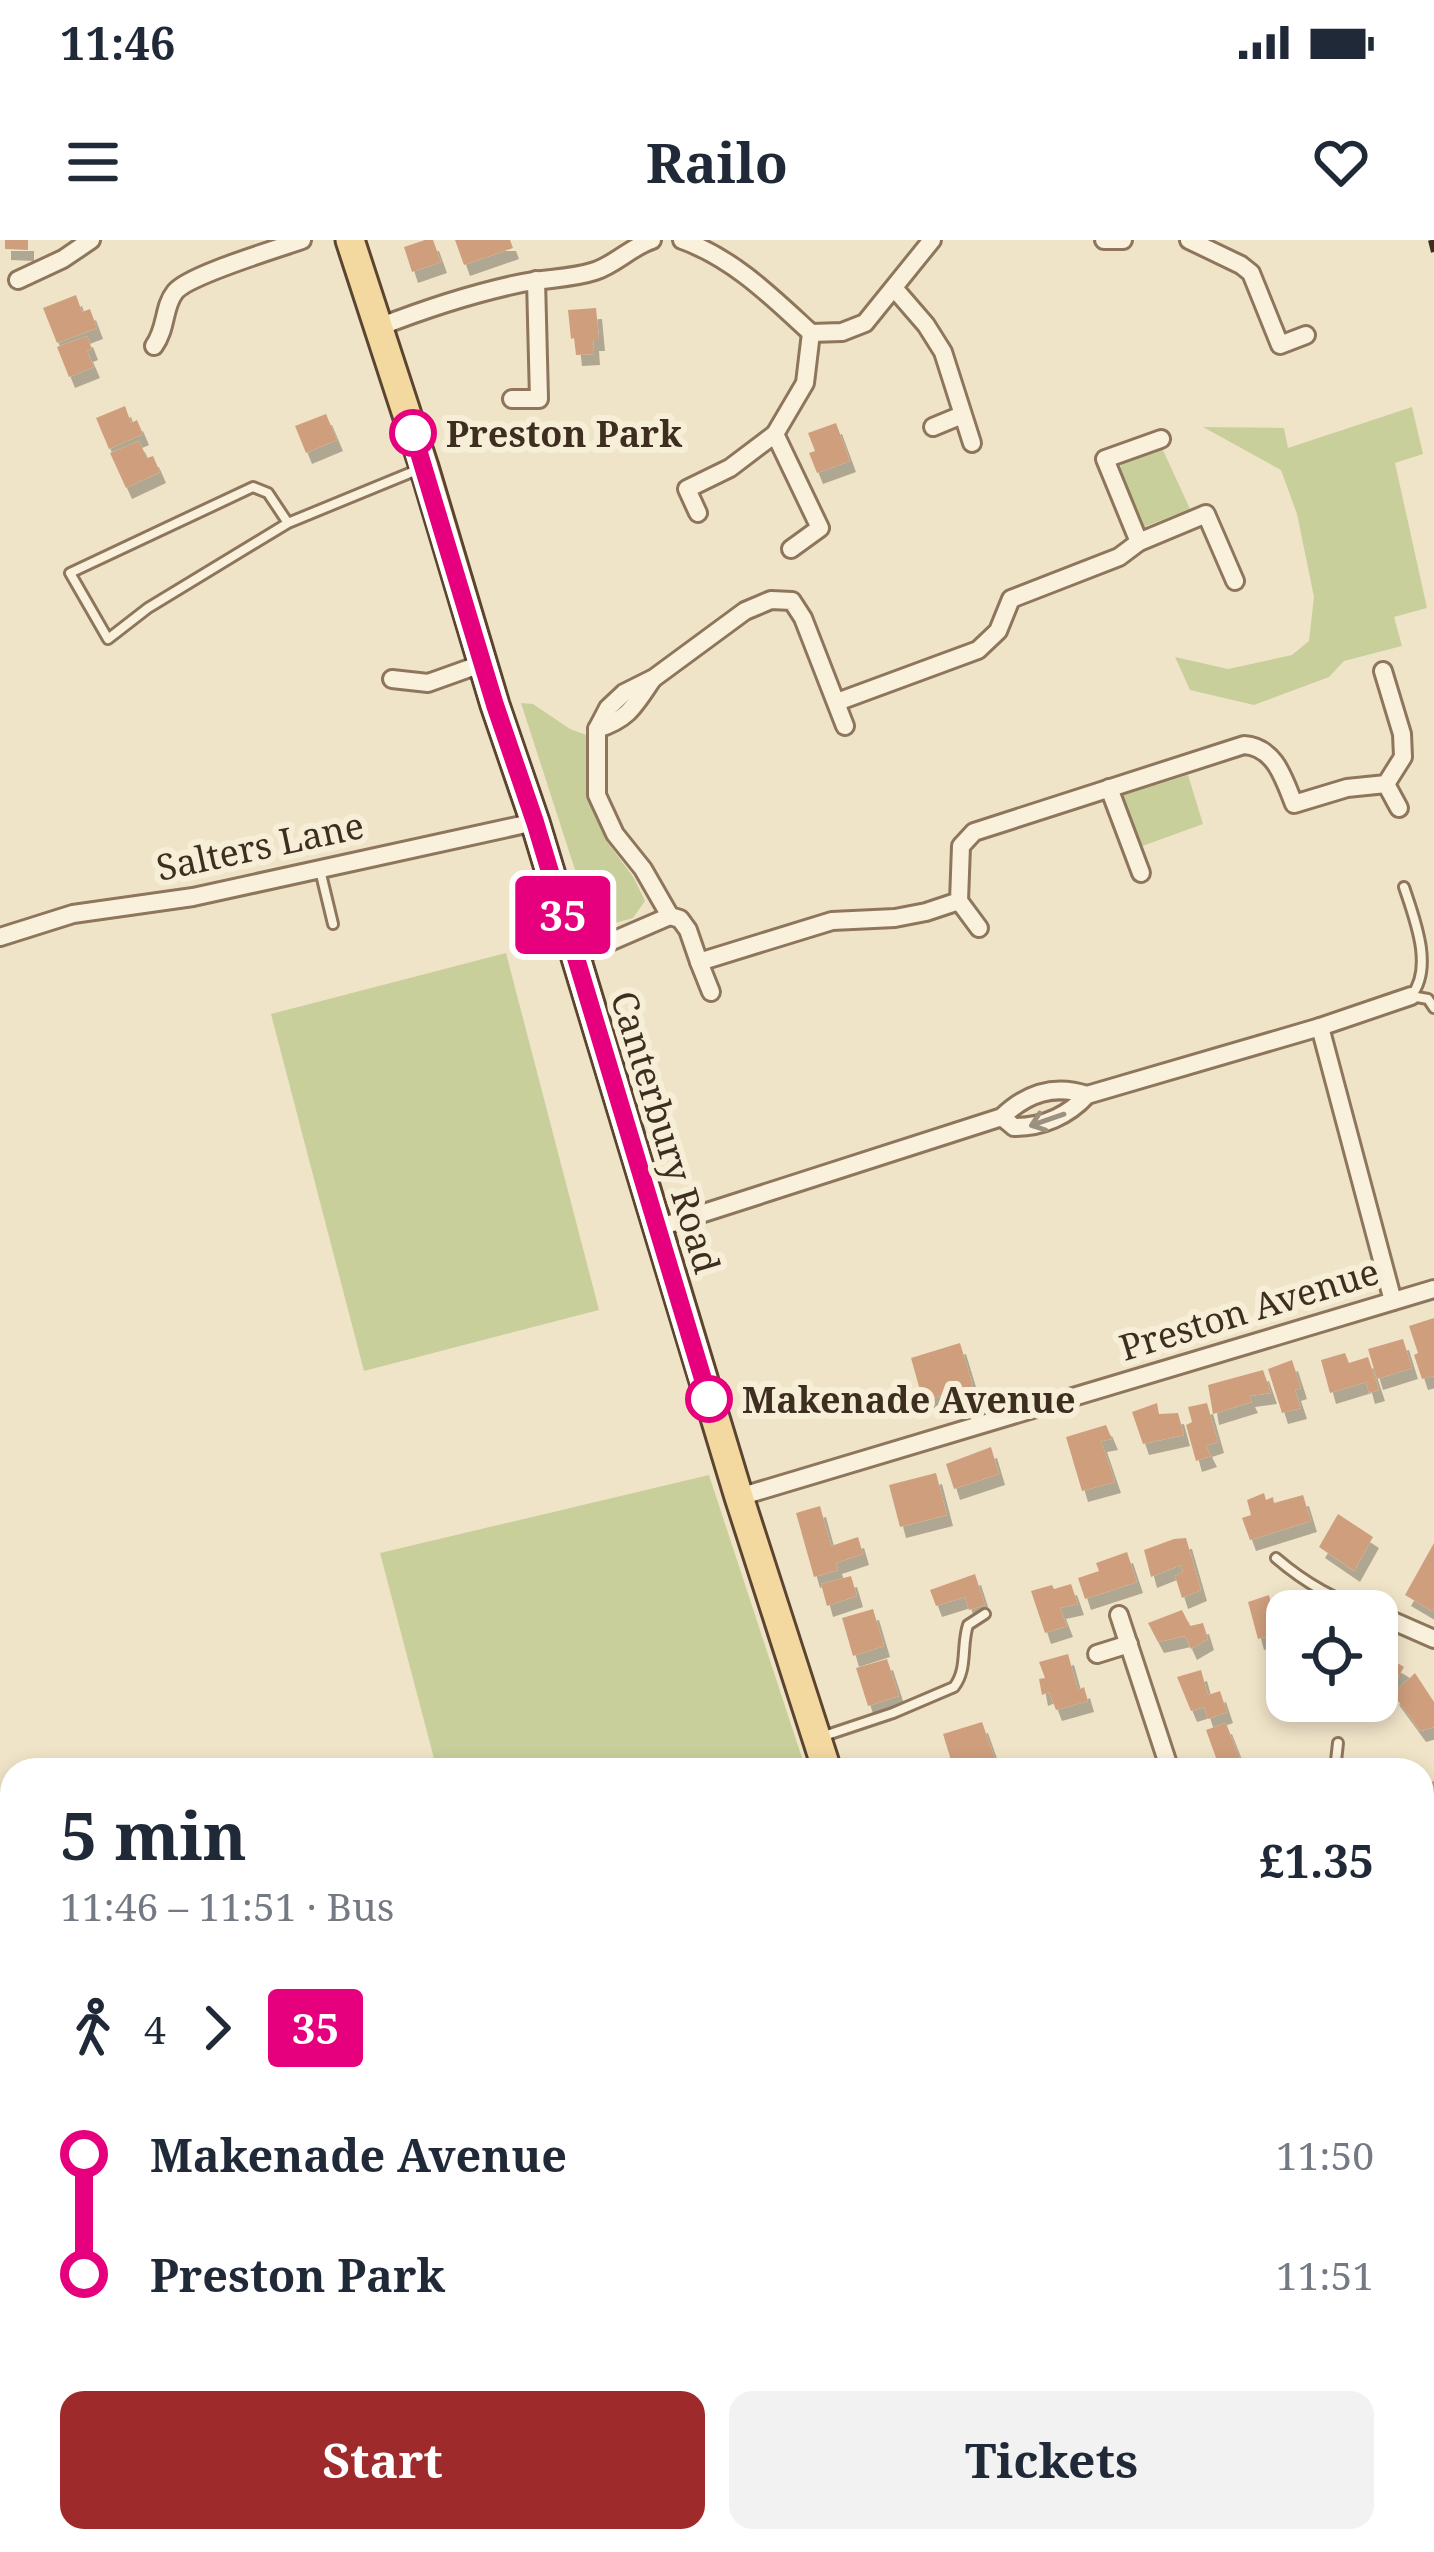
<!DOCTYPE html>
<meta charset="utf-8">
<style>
body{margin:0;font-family:"Noto Serif",serif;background:#f2f2f3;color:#1f2937;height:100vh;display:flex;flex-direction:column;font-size:45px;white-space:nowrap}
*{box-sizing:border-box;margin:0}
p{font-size:39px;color:#747a83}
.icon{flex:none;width:66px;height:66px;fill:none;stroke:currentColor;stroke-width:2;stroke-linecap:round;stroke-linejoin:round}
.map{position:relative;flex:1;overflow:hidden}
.sheet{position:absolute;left:0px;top:1518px;width:1434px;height:795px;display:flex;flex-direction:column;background:#fff;border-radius:36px 36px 0 0;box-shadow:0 6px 18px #0003}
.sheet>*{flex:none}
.badge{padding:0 24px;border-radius:9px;font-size:42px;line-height:78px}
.controls{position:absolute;left:1266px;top:1350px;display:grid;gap:24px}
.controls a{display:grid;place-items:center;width:132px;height:132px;border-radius:24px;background:#fff;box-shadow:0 6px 18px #0003;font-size:60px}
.map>.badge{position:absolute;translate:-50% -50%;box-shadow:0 0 0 6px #fff}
.legs{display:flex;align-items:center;gap:18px;height:132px;padding:0 60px;font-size:39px}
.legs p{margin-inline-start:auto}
.summary{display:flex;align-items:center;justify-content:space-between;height:204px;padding:0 60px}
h1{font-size:66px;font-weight:700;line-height:90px}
.primary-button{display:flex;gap:24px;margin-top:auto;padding:24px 60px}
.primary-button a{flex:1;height:138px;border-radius:24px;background:#9e2a2b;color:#fff;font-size:48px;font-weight:700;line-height:138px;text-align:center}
.primary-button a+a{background:#f2f2f3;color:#1f2937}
ul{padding:0 60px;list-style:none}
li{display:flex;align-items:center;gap:42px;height:120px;font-size:45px}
li i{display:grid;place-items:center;width:18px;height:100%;margin:0 15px;background:currentColor}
li i::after{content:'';width:30px;height:30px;margin:-15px;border:9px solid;border-radius:50%;background:#fff}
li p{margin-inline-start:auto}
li:first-child i{background:linear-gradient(#0000 50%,currentColor 0)}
li:last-child i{background:linear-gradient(currentColor 50%,#0000 0)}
.status{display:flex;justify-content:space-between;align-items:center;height:84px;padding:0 60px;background:#fff;direction:ltr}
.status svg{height:33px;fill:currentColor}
header{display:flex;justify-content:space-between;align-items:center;height:156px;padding:0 60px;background:#fff;font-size:54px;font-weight:700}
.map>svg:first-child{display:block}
.green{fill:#c9cf9b}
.building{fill:#cf9f7d;filter:url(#shadow)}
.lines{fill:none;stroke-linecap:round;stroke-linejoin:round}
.lane-casing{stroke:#8d765c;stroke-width:14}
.street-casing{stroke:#8d765c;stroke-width:22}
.secondary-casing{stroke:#6f573f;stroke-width:30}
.primary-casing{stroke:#5b4430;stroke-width:33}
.lane{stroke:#faf1dc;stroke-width:8}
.street{stroke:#faf1dc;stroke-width:16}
.secondary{stroke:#faf1dc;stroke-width:24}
.primary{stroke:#f3d9a0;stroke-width:27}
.rail{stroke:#3d2e20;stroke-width:6;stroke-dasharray:21 21;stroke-linecap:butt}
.oneway{stroke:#9c907e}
.line-1-casing{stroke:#fff;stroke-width:27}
.line-1{stroke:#e6007e;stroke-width:18}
.stop-1-dot{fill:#fff;stroke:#e6007e;stroke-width:6}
.labels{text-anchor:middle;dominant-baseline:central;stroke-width:12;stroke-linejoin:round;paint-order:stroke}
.stop-label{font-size:36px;font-weight:bold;fill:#3d2e20;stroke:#f7eed8;text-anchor:start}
.street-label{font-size:36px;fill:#3d2e20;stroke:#f7eed8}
</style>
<div class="status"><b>11:46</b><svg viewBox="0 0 49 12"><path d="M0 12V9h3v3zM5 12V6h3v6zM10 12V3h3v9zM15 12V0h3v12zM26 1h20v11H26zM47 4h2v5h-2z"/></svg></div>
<header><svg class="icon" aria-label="menu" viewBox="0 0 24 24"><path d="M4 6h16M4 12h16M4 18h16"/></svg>Railo<svg class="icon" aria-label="heart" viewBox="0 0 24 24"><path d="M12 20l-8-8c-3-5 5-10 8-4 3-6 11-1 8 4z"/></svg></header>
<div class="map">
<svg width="1434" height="2312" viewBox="0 0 1434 2312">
<defs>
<filter id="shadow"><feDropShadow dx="6" dy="11" stdDeviation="0" flood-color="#0004"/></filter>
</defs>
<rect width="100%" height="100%" fill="#f0e4c8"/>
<g class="green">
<polygon points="1412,167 1423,214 1395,223 1427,368 1394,377 1402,406 1344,421 1329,437 1254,465 1190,450 1175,417 1228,429 1292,415 1309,401 1314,357 1297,274 1281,230 1203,187 1284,188 1288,208"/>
<polygon points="1162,208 1190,269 1139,289 1117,232 1123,222"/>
<polygon points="521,463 533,464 570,489 589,496 587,526 590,555 605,599 634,638 645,661 633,678 608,685 588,670"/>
<polygon points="1188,535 1203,584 1137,608 1118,557"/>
<polygon points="506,713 599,1070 364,1131 271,774"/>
<polygon points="709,1235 806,1530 437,1530 380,1313"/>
</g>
<g class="building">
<polygon points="5,0 28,0 28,10 5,9"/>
<polygon points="425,0 433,0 441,22 412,32 404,7"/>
<polygon points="455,0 510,0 513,8 464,25"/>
<polygon points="76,55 82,72 90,69 97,88 57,103 43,68"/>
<polygon points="596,68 599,100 593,100 594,114 576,115 574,98 571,99 568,70"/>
<polygon points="87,96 92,109 87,111 94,127 69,137 57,107"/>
<polygon points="125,166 131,183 137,180 143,194 109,209 96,178"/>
<polygon points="326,174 337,200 306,213 295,186"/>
<polygon points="836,183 850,221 817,233 809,213 815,211 808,193"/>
<polygon points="139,201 147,218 153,216 160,232 126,248 110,213"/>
<polygon points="1434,1078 1434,1136 1422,1139 1414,1115 1418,1113 1409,1086"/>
<polygon points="1403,1099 1412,1128 1377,1139 1368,1109"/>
<polygon points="960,1103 973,1146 923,1161 911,1118"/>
<polygon points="1345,1113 1349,1123 1368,1117 1379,1150 1369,1153 1366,1142 1330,1153 1321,1120"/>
<polygon points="1292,1120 1301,1148 1295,1150 1301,1168 1282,1173 1268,1129"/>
<polygon points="1263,1130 1271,1153 1249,1156 1252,1162 1213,1174 1208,1145"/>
<polygon points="1157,1163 1159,1174 1178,1173 1184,1195 1143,1204 1132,1172"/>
<polygon points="1207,1163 1218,1202 1206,1206 1211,1216 1196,1221 1186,1185 1192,1182 1188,1167"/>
<polygon points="1106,1185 1112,1199 1101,1201 1115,1242 1082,1251 1066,1197"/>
<polygon points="991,1207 999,1234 954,1249 946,1224"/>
<polygon points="936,1233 947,1275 900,1287 889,1245"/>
<polygon points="1264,1253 1266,1260 1273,1257 1274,1263 1303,1255 1311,1281 1250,1300 1242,1278 1251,1275 1247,1260"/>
<polygon points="820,1266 831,1306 858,1297 863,1314 836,1323 838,1330 814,1337 796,1273"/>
<polygon points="1338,1274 1373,1297 1354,1331 1319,1307"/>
<polygon points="1186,1298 1201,1350 1182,1358 1175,1336 1183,1332 1181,1325 1151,1337 1144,1310 1174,1299"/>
<polygon points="1434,1303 1434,1369 1432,1371 1405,1355"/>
<polygon points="1127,1312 1137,1342 1085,1359 1078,1338 1099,1331 1096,1323"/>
<polygon points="975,1334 985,1365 969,1370 965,1357 936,1366 930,1350"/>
<polygon points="851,1336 857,1356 827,1366 821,1344"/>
<polygon points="1071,1344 1078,1364 1060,1368 1067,1386 1045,1393 1031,1351 1052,1345 1054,1349"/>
<polygon points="1269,1355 1271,1364 1277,1362 1281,1377 1277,1379 1280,1393 1258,1399 1248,1362"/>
<polygon points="873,1369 884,1406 853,1416 842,1378"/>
<polygon points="1182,1370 1190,1386 1203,1383 1208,1399 1191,1409 1185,1396 1158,1402 1148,1383"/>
<polygon points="1287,1402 1287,1431 1274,1409"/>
<polygon points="1377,1411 1404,1427 1396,1441 1390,1437 1381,1452 1377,1449"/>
<polygon points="1068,1414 1078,1450 1084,1447 1088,1461 1056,1470 1049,1452 1042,1455 1039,1439 1045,1438 1039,1422"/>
<polygon points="887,1419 899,1456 868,1466 856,1428"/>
<polygon points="1201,1430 1208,1455 1220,1451 1227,1472 1208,1479 1204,1467 1191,1471 1177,1437"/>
<polygon points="1415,1433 1434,1462 1434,1487 1420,1491 1393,1454"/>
<polygon points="982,1482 999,1530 954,1530 943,1494"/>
<polygon points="1226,1483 1240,1519 1219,1526 1206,1490"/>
<polygon points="1129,1518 1133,1530 1092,1530 1092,1529"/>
<polygon points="1434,1541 1434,1570 1422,1574 1422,1545"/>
<polygon points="1434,1659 1434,1686 1422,1690 1422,1663"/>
<polygon points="1434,1759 1434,1795 1428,1797 1422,1777 1422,1763"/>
<polygon points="1430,1872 1434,1884 1434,1901 1422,1904 1422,1874"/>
<polygon points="1434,1983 1434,2005 1422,2008 1422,1987"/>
<polygon points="1430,2190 1434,2201 1434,2216 1422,2220 1422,2192"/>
<polygon points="1434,2223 1434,2249 1422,2254 1422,2226"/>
</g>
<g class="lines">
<defs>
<g id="lane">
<polyline points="288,283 268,253 253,247 70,333 108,399 148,368 288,283 417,230"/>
<polyline points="320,630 333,684"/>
<path d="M1404 647C1415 680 1434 728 1411 756L1428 759 1434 768"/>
<path d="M1276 1318C1305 1343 1334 1360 1371 1371"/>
<path d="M824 1496 893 1473 954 1447C968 1429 961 1406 968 1385L985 1374"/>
<polyline points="1335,1530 1338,1503"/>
<polyline points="712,2301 717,2312"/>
<polyline points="859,2301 862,2309 885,2301"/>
<polyline points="908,2301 930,2312"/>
<polyline points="228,2312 248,2301"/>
</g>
<g id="street">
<path d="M682 0C733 18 772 57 811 93L842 92 865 83 932 0"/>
<polyline points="1104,0 1123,0"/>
<polyline points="1189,0 1241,25 1251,33 1280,105 1306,95"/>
<polyline points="18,40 63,19 91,0"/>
<polyline points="894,48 926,85 943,112 972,203"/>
<path d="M379 87C425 69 474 53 522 43 547 38 571 39 595 31 616 24 631 7 652 0"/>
<path d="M154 106C167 88 163 67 175 52 188 35 277 9 302 0"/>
<polyline points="512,159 539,159 536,40"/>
<polyline points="933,187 962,175"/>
<polyline points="775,194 820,288 791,309"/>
<polyline points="698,273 687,249 730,228 775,194 805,143 811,93"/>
<polyline points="1139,302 1105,219 1161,199"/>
<polyline points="392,439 428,443 484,423"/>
<polyline points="837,462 978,410 998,391 1011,359 1119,317 1139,302 1206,274 1235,341"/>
<path d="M597 489C628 479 634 467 652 440"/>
<polyline points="1386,544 1399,568"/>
<polyline points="1109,548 1141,633"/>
<polyline points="959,661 979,688"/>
<polyline points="670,676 643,629 615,594 597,555 597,489 608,468 624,453 654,438 745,371 771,360 792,361 803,378 845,486"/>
<polyline points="0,697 73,674 193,657 535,582"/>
<path d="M575 717 670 676 680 679 688 690 699 722 832 681 895 678 926 672 959 661 961 606 974 592 1244 505C1275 507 1284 539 1294 564L1347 548 1386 544 1403 517 1402 494 1383 431"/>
<polyline points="699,722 711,752"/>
<polyline points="1320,787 1393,1061"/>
<path d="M1002 877 1014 887C1042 887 1068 876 1087 855L1320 787 1411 756"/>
<path d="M657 988 1002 877C1027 853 1054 844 1087 855"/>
<polyline points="739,1257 1434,1049"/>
<polyline points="1377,1374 1434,1399"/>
<polyline points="1119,1375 1170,1530"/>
<polyline points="1097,1414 1129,1404"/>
<polyline points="1422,1609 1434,1605"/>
<polyline points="1422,1831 1434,1830"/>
<polyline points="1422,2285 1434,2281"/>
<polyline points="1282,2312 1298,2306 1351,2309 1372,2301"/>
</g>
<polyline id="secondary" points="982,2312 1007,2301"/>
<g id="primary">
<polyline points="350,0 424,227 495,465 535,582 739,1257 827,1530"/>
<polyline points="1076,2301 1079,2312"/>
</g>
</defs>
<use href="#lane" class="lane-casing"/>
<use href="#street" class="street-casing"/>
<use href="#secondary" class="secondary-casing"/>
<use href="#primary" class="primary-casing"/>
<use href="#lane" class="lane"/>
<use href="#street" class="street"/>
<use href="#secondary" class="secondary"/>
<use href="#primary" class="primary"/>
<polyline class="rail" points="1431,0 1434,12"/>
</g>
<defs><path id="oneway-shaft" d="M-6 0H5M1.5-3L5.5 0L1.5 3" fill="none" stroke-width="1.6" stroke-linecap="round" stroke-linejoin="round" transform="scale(3)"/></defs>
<use class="oneway" href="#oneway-shaft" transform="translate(1047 880) rotate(161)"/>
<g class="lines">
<defs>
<polyline id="line-1" points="413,193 495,465 535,582 709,1159"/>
</defs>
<use href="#line-1" class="line-1-casing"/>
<use href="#line-1" class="line-1"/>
</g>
<g class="stop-1-dot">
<circle cx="413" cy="193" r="21"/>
<circle cx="709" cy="1159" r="21"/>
</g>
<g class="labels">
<g class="stop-label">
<text x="446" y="193">Preston Park</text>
<text x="742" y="1159">Makenade Avenue</text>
</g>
<g class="street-label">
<text transform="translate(260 606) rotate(-12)">Salters Lane</text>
<text transform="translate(666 892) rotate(73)">Canterbury Road</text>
<text transform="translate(1249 1069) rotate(-17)">Preston Avenue</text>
</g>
</g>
</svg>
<div class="controls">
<a><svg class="icon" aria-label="locate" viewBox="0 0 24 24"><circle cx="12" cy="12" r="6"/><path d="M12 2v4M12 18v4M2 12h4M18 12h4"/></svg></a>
</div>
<b class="badge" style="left:563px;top:675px;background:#e6007e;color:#fff">35</b>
<section class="sheet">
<div class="summary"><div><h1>5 min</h1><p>11:46 – 11:51 · Bus</p></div><b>£1.35</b></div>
<div class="legs"><svg class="icon" aria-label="walk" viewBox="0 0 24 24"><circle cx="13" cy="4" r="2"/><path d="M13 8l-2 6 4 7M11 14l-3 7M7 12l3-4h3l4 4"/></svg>4<svg class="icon" aria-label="forward" viewBox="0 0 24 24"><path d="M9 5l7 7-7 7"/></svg><b class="badge" style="background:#e6007e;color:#fff">35</b></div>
<ul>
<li><i style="color:#e6007e"></i><b>Makenade Avenue</b><p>11:50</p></li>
<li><i style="color:#e6007e"></i><b>Preston Park</b><p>11:51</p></li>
</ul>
<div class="primary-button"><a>Start</a><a>Tickets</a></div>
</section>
</div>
